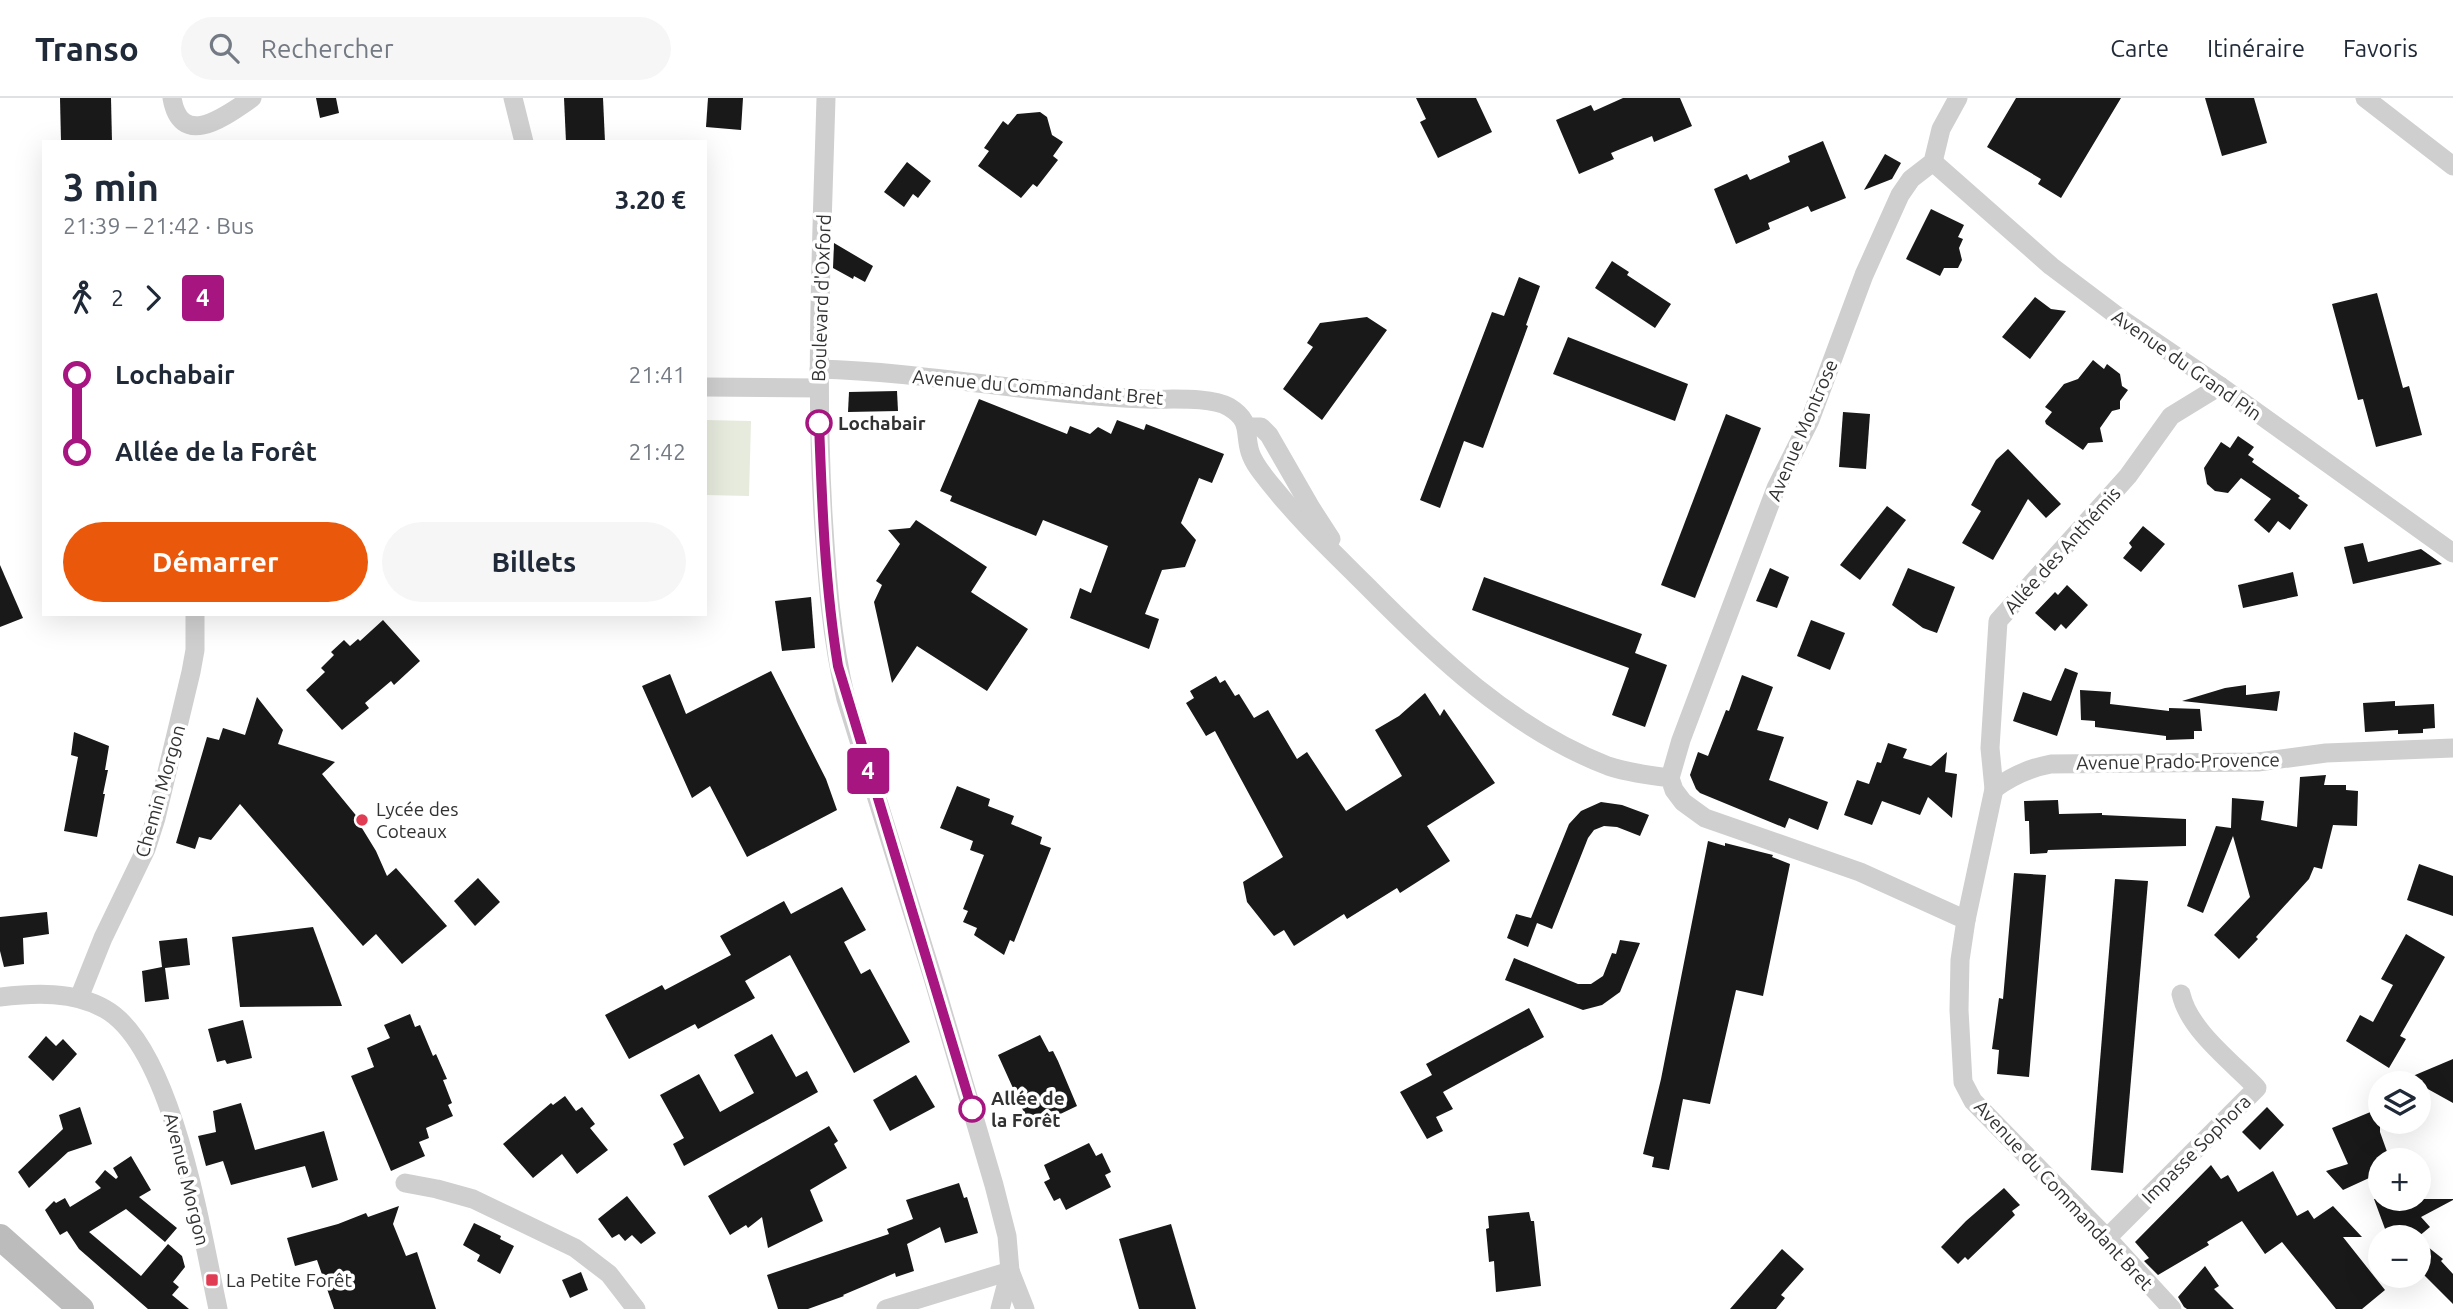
<!DOCTYPE html>
<html lang="fr">
<meta charset="utf-8">
<style>
body{margin:0;font-family:Ubuntu,sans-serif;background:#f6f6f7;color:#1f2937;height:100vh;display:flex;flex-direction:column;font-size:26px;white-space:nowrap}
*{box-sizing:border-box;margin:0}
p{font-size:23px;color:#747a83}
.icon{flex:none;width:38px;height:38px;fill:none;stroke:currentColor;stroke-width:2;stroke-linecap:round;stroke-linejoin:round}
.map{position:relative;flex:1;overflow:hidden}
.side{position:absolute;left:42px;top:42px;width:665px;height:476px;display:flex;flex-direction:column;background:#fff;border-radius:0px;box-shadow:0 7px 28px #0002}
.side>*{flex:none}
.badge{padding:0 14px;border-radius:5px;font-size:24px;line-height:46px}
.controls{position:absolute;left:2368px;top:973px;display:grid;gap:14px}
.controls a{display:grid;place-items:center;width:63px;height:63px;border-radius:50%;background:#fff;box-shadow:0 7px 28px #0002;font-size:35px}
.map>.badge{position:absolute;translate:-50% -50%;box-shadow:0 0 0 4px #fff}
.legs{display:flex;align-items:center;gap:10px;height:77px;padding:0 21px;font-size:23px}
.legs p{margin-inline-start:auto}
.head{display:flex;align-items:center;justify-content:space-between;height:119px;padding:0 21px}
h1{font-size:38px;font-weight:600;line-height:52px}
.cta{display:flex;gap:14px;margin-top:auto;padding:14px 21px}
.cta a{flex:1;height:80px;border-radius:42px;background:#ea580c;color:#fff;font-size:28px;font-weight:600;line-height:80px;text-align:center}
.cta a+a{background:#f6f6f7;color:#1f2937}
ul{padding:0 21px;list-style:none}
li{display:flex;align-items:center;gap:24px;height:77px;font-size:26px}
li i{display:grid;place-items:center;width:10px;height:100%;margin:0 9px;background:currentColor}
li i::after{content:'';width:18px;height:18px;margin:-9px;border:5px solid;border-radius:50%;background:#fff}
li p{margin-inline-start:auto}
li:first-child i{background:linear-gradient(#0000 50%,currentColor 0)}
li:last-child i{background:linear-gradient(currentColor 50%,#0000 0)}
header{display:flex;align-items:center;gap:42px;box-sizing:border-box;height:98px;padding:0 35px;background:#fff;border-bottom:2px solid #e0e1e3}
header strong{font-size:33px}
nav{display:flex;gap:38px;margin-inline-start:auto;font-size:24px}
.search{width:490px;height:63px;background:#f6f6f7;display:flex;align-items:center;gap:18px;box-sizing:border-box;padding:0 24px;border-radius:38px;color:#747a83;font-size:26px}
.map>svg:first-child{display:block}
.green{fill:#e6ebde}
.building{fill:#191919}
.lines{fill:none;stroke-linecap:round;stroke-linejoin:round}
.street{stroke:#cfcfcf;stroke-width:19}
.secondary{stroke:#bcbcbc;stroke-width:26}
.line-1-casing{stroke:#fff;stroke-width:16}
.line-1{stroke:#a61580;stroke-width:10}
.stop-1-dot{fill:#fff;stroke:#a61580;stroke-width:3.5}
.poi-dot{fill:#e03d54;stroke:#fff;stroke-width:2.5}
.labels{text-anchor:middle;dominant-baseline:central;stroke-width:7;stroke-linejoin:round;paint-order:stroke}
.street-label{font-size:19px;fill:#323232;stroke:#fff}
.stop-label{font-size:19px;font-weight:bold;fill:#323232;stroke:#fff;text-anchor:start}
.poi-label{font-size:19px;fill:#323232;stroke:#fff;text-anchor:start}
</style>
<header>
<strong>Transo</strong>
<div class="search"><svg class="icon" aria-label="search" viewBox="0 0 24 24"><circle cx="10" cy="10" r="6"/><path d="M15 15l6 6"/></svg>Rechercher</div>
<nav><a>Carte</a><a>Itinéraire</a><a>Favoris</a></nav>
</header>
<div class="map">
<svg width="2453" height="1211" viewBox="0 0 2453 1211">
<rect width="100%" height="100%" fill="#fff"/>
<polygon class="green" points="705,322 751,323 749,398 705,397"/>
<g class="building">
<polygon points="60,0 111,0 112,44 61,44"/>
<polygon points="316,0 336,0 339,15 320,20"/>
<polygon points="564,0 603,0 605,44 566,44"/>
<polygon points="708,0 743,0 741,32 706,29"/>
<polygon points="1416,0 1476,0 1492,34 1438,60 1420,24 1426,21"/>
<polygon points="1623,0 1680,0 1692,28 1654,44 1652,38 1611,55 1614,61 1579,76 1556,22 1591,7 1594,13"/>
<polygon points="2016,0 2121,0 2061,100 2038,86 2041,81 1987,49"/>
<polygon points="2205,0 2254,0 2267,45 2222,58"/>
<polygon points="1040,14 1047,19 1052,37 1063,44 1053,58 1058,62 1037,89 1033,86 1021,100 978,68 989,53 984,50 1003,23 1008,27 1017,16"/>
<polygon points="1823,43 1846,100 1811,114 1808,108 1768,125 1770,131 1736,146 1714,91 1747,76 1750,82 1790,64 1788,58"/>
<polygon points="1885,56 1901,65 1892,81 1864,92"/>
<polygon points="907,64 931,83 918,100 913,96 904,109 884,94"/>
<polygon points="1931,111 1964,127 1958,139 1963,141 1959,150 1962,162 1958,170 1944,170 1940,178 1906,161"/>
<polygon points="834,145 873,168 865,184 854,178 853,181 833,170"/>
<polygon points="1612,163 1629,174 1627,177 1671,206 1655,230 1595,190"/>
<polygon points="1519,179 1540,188 1526,227 1528,228 1483,350 1464,343 1440,410 1420,402 1492,214 1504,218"/>
<polygon points="2377,195 2403,290 2409,288 2422,337 2376,349 2363,301 2358,302 2332,206"/>
<polygon points="2035,199 2051,211 2066,213 2030,261 2002,239"/>
<polygon points="1367,219 1387,232 1322,322 1283,291 1313,249 1307,245 1320,225"/>
<polygon points="1568,239 1688,286 1675,323 1553,276"/>
<polygon points="2093,262 2104,271 2107,266 2120,276 2122,288 2128,292 2120,303 2120,311 2112,313 2100,330 2103,344 2088,345 2083,352 2046,326 2045,323 2052,314 2045,309 2064,286 2078,281"/>
<polygon points="897,293 898,313 848,314 849,294"/>
<polygon points="979,301 1067,336 1070,328 1090,336 1098,329 1111,336 1117,322 1144,332 1146,326 1224,356 1212,385 1199,380 1181,425 1196,442 1185,469 1162,472 1145,516 1159,521 1149,551 1070,520 1080,490 1091,495 1108,448 1043,422 1036,438 950,403 952,398 940,393"/>
<polygon points="1843,314 1870,316 1866,371 1839,369"/>
<polygon points="1726,316 1761,330 1695,500 1661,487"/>
<polygon points="2238,338 2254,349 2248,357 2254,361 2252,364 2300,398 2298,400 2308,407 2290,432 2278,423 2269,435 2254,422 2271,401 2241,380 2228,395 2215,393 2207,386 2204,370 2221,344 2230,350"/>
<polygon points="2008,351 2061,406 2046,420 2028,401 1993,462 1962,445 1981,413 1971,407 1996,362"/>
<polygon points="1887,408 1906,422 1860,482 1840,467"/>
<polygon points="916,422 987,469 971,494 1028,531 987,593 917,548 892,585 874,504 882,487 876,483 900,446 888,432 910,430"/>
<polygon points="2143,428 2165,446 2141,474 2123,460 2132,449 2129,445"/>
<polygon points="2363,445 2368,464 2421,451 2442,466 2353,486 2344,449"/>
<polygon points="0,467 23,520 0,529"/>
<polygon points="1770,470 1789,479 1777,510 1756,503"/>
<polygon points="1908,470 1955,489 1937,535 1923,530 1892,507"/>
<polygon points="2293,474 2298,498 2243,510 2238,487"/>
<polygon points="1484,479 1642,536 1635,555 1667,567 1645,629 1612,617 1629,570 1472,512"/>
<polygon points="2067,487 2088,507 2066,531 2061,526 2055,533 2035,515 2055,494 2058,497"/>
<polygon points="811,499 815,550 782,553 775,503"/>
<polygon points="383,522 420,563 394,587 391,583 365,605 369,610 342,632 306,592 325,574 321,570 334,557 331,554 344,542 350,548 358,541 360,543"/>
<polygon points="1811,522 1845,535 1830,572 1797,558"/>
<polygon points="2065,570 2078,575 2057,638 2013,623 2023,594 2051,603"/>
<polygon points="771,573 826,681 837,712 747,759 710,688 692,700 642,588 670,576 686,616"/>
<polygon points="1742,577 1773,589 1757,632 1784,639 1769,682 1828,704 1818,732 1789,720 1785,730 1700,695 1696,691 1690,677 1698,654 1708,658 1726,612 1729,613"/>
<polygon points="1216,578 1220,585 1225,582 1235,598 1239,596 1254,620 1268,612 1297,661 1307,654 1346,713 1402,678 1375,632 1399,618 1425,595 1440,618 1444,611 1495,685 1427,728 1450,763 1400,795 1397,790 1347,821 1344,816 1294,848 1284,832 1274,838 1247,804 1243,784 1283,759 1215,633 1206,638 1186,605 1194,600 1190,593"/>
<polygon points="2246,587 2246,597 2280,593 2277,613 2182,603 2225,590"/>
<polygon points="2080,592 2111,594 2110,606 2169,613 2169,610 2200,611 2202,633 2194,633 2194,641 2166,642 2166,638 2095,629 2095,623 2081,622"/>
<polygon points="257,599 283,632 278,646 335,664 322,676 359,721 357,722 376,753 387,778 396,770 447,828 402,866 376,836 363,848 240,706 211,742 199,739 195,751 176,745 207,639 219,642 223,630 245,637"/>
<polygon points="2395,603 2395,608 2434,606 2435,630 2423,631 2423,635 2398,636 2398,632 2365,634 2363,605"/>
<polygon points="74,634 109,648 105,672 108,672 103,696 105,696 97,739 64,733 78,659 71,657"/>
<polygon points="1888,645 1907,651 1903,660 1931,668 1947,654 1945,674 1957,676 1952,720 1928,699 1920,717 1882,703 1872,727 1844,717 1857,682 1869,686 1877,664 1881,665"/>
<polygon points="2326,677 2324,687 2346,687 2346,692 2358,693 2357,728 2333,727 2322,771 2314,769 2309,781 2256,839 2258,841 2239,861 2214,837 2250,799 2233,738 2203,815 2187,808 2216,728 2231,730 2232,700 2264,703 2261,722 2297,729 2300,679"/>
<polygon points="957,688 990,701 988,708 1014,718 1011,726 1042,739 1040,746 1051,750 1014,844 1010,842 1004,857 974,837 977,830 963,824 968,813 963,811 984,757 970,752 973,743 940,730"/>
<polygon points="2058,702 2059,716 2102,715 2102,717 2186,721 2186,748 2048,752 2047,755 2030,756 2029,723 2025,723 2024,703"/>
<polygon points="1601,704 1622,707 1649,717 1640,738 1617,729 1604,728 1594,732 1588,740 1552,831 1537,825 1528,849 1507,840 1516,816 1531,820 1569,726 1581,713"/>
<polygon points="1708,743 1725,748 1725,745 1773,757 1772,759 1790,766 1763,898 1736,892 1710,1006 1683,1001 1669,1072 1652,1069 1654,1059 1643,1056 1661,981"/>
<polygon points="2419,766 2453,778 2453,818 2407,802"/>
<polygon points="2014,775 2046,777 2029,979 1997,976 1999,952 1992,951 1999,900 2003,901"/>
<polygon points="478,780 500,804 475,828 454,803"/>
<polygon points="2115,781 2148,783 2123,1075 2091,1072"/>
<polygon points="842,789 866,832 844,844 861,876 870,871 910,944 854,975 790,857 745,883 755,900 698,931 695,926 629,961 605,917 662,887 665,892 731,857 720,838 784,803 791,816"/>
<polygon points="47,814 49,836 23,840 24,866 4,869 0,853 0,819"/>
<polygon points="313,829 342,908 240,909 232,839"/>
<polygon points="2406,836 2445,859 2400,938 2406,941 2389,970 2346,943 2360,917 2373,924 2393,887 2381,881"/>
<polygon points="187,840 190,867 165,870 169,901 145,904 142,873 162,869 159,843"/>
<polygon points="1620,842 1640,845 1620,894 1602,907 1583,912 1505,882 1514,860 1578,886 1591,886 1603,878 1612,855 1616,856"/>
<polygon points="1529,910 1544,939 1443,994 1453,1011 1436,1019 1443,1033 1427,1041 1400,994 1432,977 1426,966"/>
<polygon points="410,916 415,929 420,927 433,958 436,956 447,981 443,982 452,1005 448,1007 453,1018 426,1030 429,1040 419,1044 425,1058 391,1073 351,978 374,969 367,950 390,940 384,927"/>
<polygon points="243,922 252,960 227,966 225,962 217,964 208,931"/>
<polygon points="772,936 796,979 807,973 818,994 684,1068 673,1046 684,1040 660,997 699,976 720,1014 754,995 734,957"/>
<polygon points="1040,937 1049,954 1053,953 1058,963 1077,1008 1031,1030 998,957"/>
<polygon points="46,938 56,948 63,941 77,956 53,983 28,959"/>
<polygon points="2453,961 2453,1005 2408,980"/>
<polygon points="916,977 935,1009 890,1033 873,1002"/>
<polygon points="565,998 576,1013 582,1009 595,1026 590,1030 608,1052 577,1076 562,1056 533,1080 503,1046 551,1005 553,1007"/>
<polygon points="241,1005 255,1052 324,1033 338,1082 312,1090 305,1068 231,1087 223,1063 206,1068 198,1038 216,1034 213,1013"/>
<polygon points="80,1009 92,1046 68,1054 29,1090 18,1074 63,1031 59,1017"/>
<polygon points="2267,1009 2284,1027 2260,1052 2242,1034"/>
<polygon points="2380,1010 2380,1034 2390,1062 2380,1062 2380,1075 2343,1092 2326,1073 2348,1066 2332,1030"/>
<polygon points="829,1028 838,1043 834,1046 847,1070 810,1092 823,1123 768,1150 762,1119 748,1130 746,1127 730,1137 708,1098"/>
<polygon points="1089,1045 1096,1058 1102,1055 1111,1074 1105,1077 1111,1089 1066,1112 1060,1100 1054,1103 1044,1084 1050,1081 1044,1067"/>
<polygon points="131,1058 151,1092 139,1099 177,1130 165,1144 126,1111 89,1134 141,1178 168,1146 182,1158 185,1169 173,1184 179,1189 172,1197 189,1211 148,1211 79,1151 67,1133 60,1137 45,1112 54,1103 56,1105 65,1100 70,1109 101,1090 95,1084 105,1072 116,1081 118,1079 113,1070"/>
<polygon points="2211,1067 2221,1081 2228,1077 2238,1094 2273,1073 2297,1118 2308,1112 2314,1121 2333,1108 2362,1139 2343,1139 2385,1192 2362,1211 2336,1211 2282,1144 2265,1156 2242,1123 2207,1144 2209,1147 2158,1177 2144,1163 2149,1160 2135,1144"/>
<polygon points="959,1085 964,1100 967,1099 978,1135 945,1145 940,1129 907,1146 914,1173 896,1179 895,1175 843,1197 844,1198 808,1211 778,1211 767,1177 889,1136 887,1131 913,1121 906,1102"/>
<polygon points="2004,1090 2020,1107 2012,1113 2015,1117 1968,1162 1965,1159 1958,1166 1941,1149 1966,1123"/>
<polygon points="627,1098 656,1135 641,1146 632,1137 625,1143 619,1136 612,1140 598,1121"/>
<polygon points="2374,1101 2453,1101 2453,1102 2421,1119 2430,1129 2418,1139 2388,1139"/>
<polygon points="399,1108 393,1126 406,1158 417,1154 436,1211 334,1211 317,1162 295,1168 287,1140 338,1126 366,1115 368,1119"/>
<polygon points="1529,1114 1531,1123 1534,1123 1541,1188 1496,1194 1494,1163 1489,1164 1486,1131 1489,1130 1488,1118"/>
<polygon points="474,1125 501,1138 500,1141 514,1148 500,1176 477,1163 480,1157 463,1147"/>
<polygon points="1171,1126 1196,1211 1139,1211 1119,1141"/>
<polygon points="2418,1141 2443,1161 2441,1163 2453,1176 2453,1206 2418,1171"/>
<polygon points="1782,1151 1804,1171 1781,1197 1785,1200 1776,1211 1730,1211"/>
<polygon points="2205,1168 2219,1188 2214,1191 2234,1211 2187,1211 2184,1209 2178,1199"/>
<polygon points="581,1174 588,1192 570,1200 562,1182"/>
</g>
<g class="lines">
<g class="street">
<path d="M172 0C181 53 227 17 252 0"/>
<polyline points="513,0 524,44"/>
<path d="M826 0C822 139 815 277 823 416 827 478 831 540 846 601L933 880 994 1087 1007 1138 1010 1173 1025 1211"/>
<polyline points="2365,0 2453,68"/>
<polyline points="1933,64 2051,168 2120,220 2220,288 2453,455"/>
<path d="M819 271C929 274 1036 297 1146 301 1168 302 1210 298 1229 309 1252 323 1244 334 1250 354 1254 367 1265 379 1273 389 1301 424 1333 454 1364 485 1435 557 1512 631 1608 668 1628 675 1649 677 1670 680L1674 692 1683 704 1705 720 1860 774 1966 822 1960 862 1959 912 1963 984 1973 1003 2107 1140 2172 1211"/>
<polyline points="705,289 818,290"/>
<polyline points="1248,329 1261,329 1269,337 1311,410 1331,441"/>
<polyline points="1670,680 1681,642 1776,390 1810,322 1864,177 1900,97 1911,81 1933,64 1941,31 1958,0"/>
<path d="M1994 691C2012 678 2029 670 2051 666L2258 664 2326 655 2453 650"/>
<polyline points="1966,822 1994,691 1990,650 1998,523 2128,378 2171,318 2220,288"/>
<path d="M0 899C34 895 74 893 105 911 173 949 202 1137 218 1211"/>
<polyline points="79,900 103,840 146,751 156,720 191,574 195,552 195,516"/>
<polyline points="405,1085 437,1091 473,1101 575,1150 609,1176 636,1211"/>
<path d="M2107 1140 2257 990C2232 964 2189 932 2181 896"/>
<polyline points="886,1211 1010,1173"/>
<polyline points="1000,1211 1010,1173"/>
</g>
<polyline class="secondary" points="0,1139 81,1211"/>
</g>
<g class="lines">
<defs>
<path id="line-1" d="M819 325C822 407 825 488 838 568L972 1011"/>
</defs>
<use href="#line-1" class="line-1-casing"/>
<use href="#line-1" class="line-1"/>
</g>
<g class="stop-1-dot">
<circle cx="819" cy="325" r="12"/>
<circle cx="972" cy="1011" r="12"/>
</g>
<g class="poi-dot">
<circle cx="362" cy="722" r="7"/>
<rect x="205" y="1175" width="14" height="14" rx="3.5"/>
</g>
<g class="labels">
<g class="street-label">
<text transform="translate(821 200) rotate(-88)">Boulevard d'Oxford</text>
<text transform="translate(2187 267) rotate(35)">Avenue du Grand Pin</text>
<text transform="translate(1038 289) rotate(5)">Avenue du Commandant Bret</text>
<text transform="translate(1802 332) rotate(-67)">Avenue Montrose</text>
<text transform="translate(2062 452) rotate(-48)">Allée des Anthémis</text>
<text transform="translate(2178 663) rotate(-1)">Avenue Prado-Provence</text>
<text transform="translate(160 693) rotate(-74)">Chemin Morgon</text>
<text transform="translate(2196 1051) rotate(-45)">Impasse Sophora</text>
<text transform="translate(187 1081) rotate(76)">Avenue Morgon</text>
<text transform="translate(2064 1097) rotate(47)">Avenue du Commandant Bret</text>
</g>
<g class="stop-label">
<text x="838" y="325">Lochabair</text>
<text x="991" y="1000">Allée de<tspan x="991" dy="22">la Forêt</tspan></text>
</g>
<g class="poi-label">
<text x="376" y="711">Lycée des<tspan x="376" dy="22">Coteaux</tspan></text>
<text x="226" y="1182">La Petite Forêt</text>
</g>
</g>
</svg>
<div class="controls">
<a><svg class="icon" aria-label="layers" viewBox="0 0 24 24"><path d="M12 4l9 5-9 5-9-5zM3 14l9 5 9-5"/></svg></a>
<a>+</a>
<a>−</a>
</div>
<b class="badge" style="left:868px;top:673px;background:#a61580;color:#fff">4</b>
<section class="side">
<div class="head"><div><h1>3 min</h1><p>21:39 – 21:42 · Bus</p></div><b>3.20 €</b></div>
<div class="legs"><svg class="icon" aria-label="walk" viewBox="0 0 24 24"><circle cx="13" cy="4" r="2"/><path d="M13 8l-2 6 4 7M11 14l-3 7M7 12l3-4h3l4 4"/></svg>2<svg class="icon" aria-label="forward" viewBox="0 0 24 24"><path d="M9 5l7 7-7 7"/></svg><b class="badge" style="background:#a61580;color:#fff">4</b></div>
<ul>
<li><i style="color:#a61580"></i><b>Lochabair</b><p>21:41</p></li>
<li><i style="color:#a61580"></i><b>Allée de la Forêt</b><p>21:42</p></li>
</ul>
<div class="cta"><a>Démarrer</a><a>Billets</a></div>
</section>
</div>
